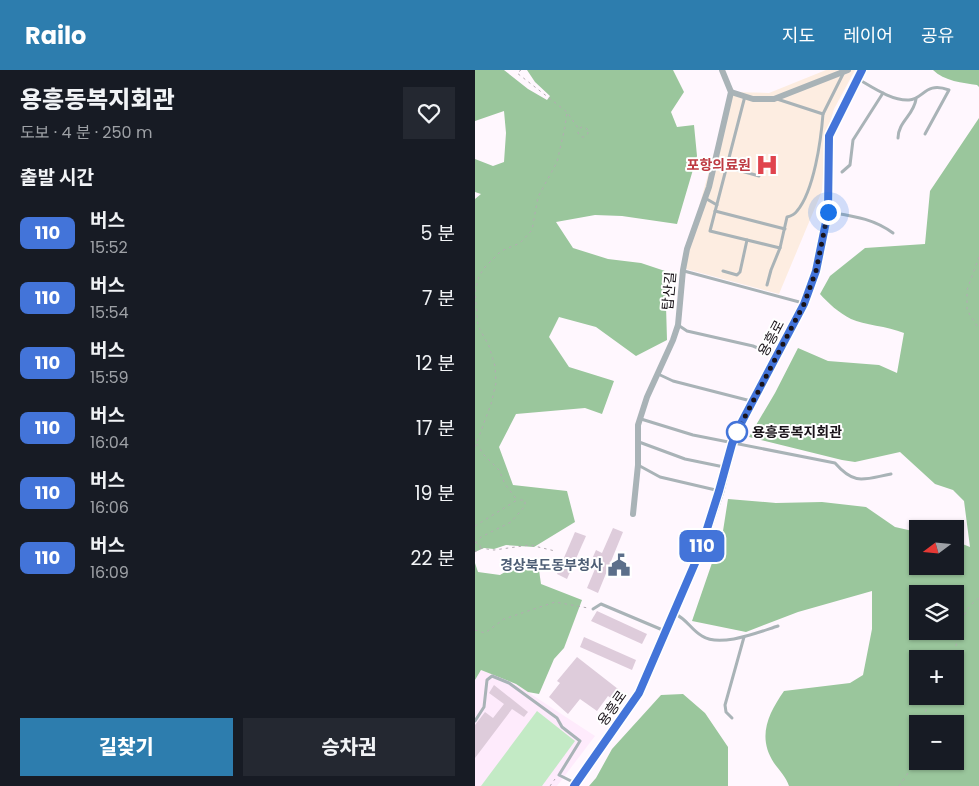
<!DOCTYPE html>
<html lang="ko">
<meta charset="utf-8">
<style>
body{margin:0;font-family:Poppins,"Noto Sans KR",sans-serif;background:#242831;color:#f1f3f6;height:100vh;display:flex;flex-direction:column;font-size:19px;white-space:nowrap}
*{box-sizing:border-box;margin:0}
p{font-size:16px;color:#9ea1a6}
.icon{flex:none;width:28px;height:28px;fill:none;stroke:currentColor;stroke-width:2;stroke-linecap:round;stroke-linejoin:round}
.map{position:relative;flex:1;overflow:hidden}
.side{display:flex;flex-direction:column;background:#171b24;width:475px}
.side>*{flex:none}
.badge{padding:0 10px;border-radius:8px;font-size:18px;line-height:32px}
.needle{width:32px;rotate:254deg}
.fabs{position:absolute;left:434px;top:450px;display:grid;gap:10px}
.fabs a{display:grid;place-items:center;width:55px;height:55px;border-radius:0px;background:#171b24;box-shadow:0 1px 4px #0004;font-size:25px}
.you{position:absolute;width:25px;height:25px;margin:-12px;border:4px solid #fff;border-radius:50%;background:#1a73e8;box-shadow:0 0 0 8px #1a73e833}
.map>.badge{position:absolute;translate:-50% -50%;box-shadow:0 0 0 2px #fff}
h2{padding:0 20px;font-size:19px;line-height:45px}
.round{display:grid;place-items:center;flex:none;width:52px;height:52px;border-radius:0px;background:#242831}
.summary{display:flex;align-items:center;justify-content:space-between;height:85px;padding:0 20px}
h1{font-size:24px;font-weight:800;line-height:38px}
.primary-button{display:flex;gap:10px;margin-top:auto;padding:10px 20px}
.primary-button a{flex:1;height:58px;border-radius:0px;background:#2d7dae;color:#fff;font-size:20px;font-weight:800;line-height:58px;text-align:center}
.primary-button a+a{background:#242831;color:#f1f3f6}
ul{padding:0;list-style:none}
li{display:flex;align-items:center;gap:15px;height:65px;padding:0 20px}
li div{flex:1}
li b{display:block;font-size:19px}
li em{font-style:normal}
li .badge{min-width:55px;font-weight:700;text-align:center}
header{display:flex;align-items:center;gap:30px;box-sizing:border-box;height:70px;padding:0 25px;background:#2d7dae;color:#fff}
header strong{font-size:24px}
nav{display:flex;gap:28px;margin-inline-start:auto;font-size:18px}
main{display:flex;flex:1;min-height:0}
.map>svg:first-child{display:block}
.built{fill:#feebfc}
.medical{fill:#fdede1}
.green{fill:#c3eac5}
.forest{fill:#9ac69c;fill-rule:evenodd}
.building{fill:#deccdb}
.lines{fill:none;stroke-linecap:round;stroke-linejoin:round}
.path{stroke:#b3abb2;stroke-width:1;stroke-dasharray:2.5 4;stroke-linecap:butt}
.lane{stroke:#a9b3b7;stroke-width:3}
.street{stroke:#a9b3b7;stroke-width:6}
.secondary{stroke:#829197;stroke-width:9}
.line-casing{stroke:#fff;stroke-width:11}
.line{stroke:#4374d9;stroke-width:8}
.walk{stroke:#191319;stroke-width:5;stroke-dasharray:0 9}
.stop-dot{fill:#fff;stroke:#4374d9;stroke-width:2.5}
.labels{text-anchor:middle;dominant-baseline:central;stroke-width:4;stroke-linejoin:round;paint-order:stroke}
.health-label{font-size:14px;font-weight:bold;fill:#be3a42;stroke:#fff;text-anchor:end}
.street-label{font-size:14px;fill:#191319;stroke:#fff}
.stop-label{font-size:14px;font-weight:bold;fill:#191319;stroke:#fff;text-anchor:start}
.service-label{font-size:14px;font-weight:bold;fill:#4e5e75;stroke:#fff;text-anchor:end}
</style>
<header>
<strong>Railo</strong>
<nav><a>지도</a><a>레이어</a><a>공유</a></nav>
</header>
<main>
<section class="side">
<div class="summary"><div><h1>용흥동복지회관</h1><p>도보 · 4 분 · 250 m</p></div><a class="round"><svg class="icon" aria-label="heart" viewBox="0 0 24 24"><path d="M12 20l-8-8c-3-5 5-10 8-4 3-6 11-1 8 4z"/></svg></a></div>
<h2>출발 시간</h2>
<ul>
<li><span class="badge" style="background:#4374d9;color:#fff">110</span><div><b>버스</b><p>15:52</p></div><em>5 분</em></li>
<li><span class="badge" style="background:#4374d9;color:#fff">110</span><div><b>버스</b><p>15:54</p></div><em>7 분</em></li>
<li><span class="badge" style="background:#4374d9;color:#fff">110</span><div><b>버스</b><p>15:59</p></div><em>12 분</em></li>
<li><span class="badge" style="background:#4374d9;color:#fff">110</span><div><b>버스</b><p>16:04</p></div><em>17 분</em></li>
<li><span class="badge" style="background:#4374d9;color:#fff">110</span><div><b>버스</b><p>16:06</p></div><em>19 분</em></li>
<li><span class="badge" style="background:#4374d9;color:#fff">110</span><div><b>버스</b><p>16:09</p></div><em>22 분</em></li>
</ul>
<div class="primary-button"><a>길찾기</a><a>승차권</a></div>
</section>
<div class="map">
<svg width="504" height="716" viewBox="0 0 504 716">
<rect width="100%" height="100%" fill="#fff7fe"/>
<polygon class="built" points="6,600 42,615 120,666 82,716 0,716 0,610"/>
<polygon class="medical" points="351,0 380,0 359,39 350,69 347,121 304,224 207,198 256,22 294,23"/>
<polygon class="green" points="62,641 100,671 67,716 6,716"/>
<g class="forest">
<polygon points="0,0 29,0 53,19 72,30 75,26 60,12 52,0 198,0 209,22 196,42 202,57 219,55 222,86 202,154 147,146 120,145 81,152 98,178 133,189 166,193 190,201 192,270 161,286 121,257 84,247 74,267 94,297 139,311 127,344 110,338 41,344 24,377 38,415 92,421 100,452 59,477 31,475 19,479 9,478 0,482 0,129 6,124 0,122 0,89 18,96 29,92 31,63 29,41 0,51"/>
<path d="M458 0H504V17L502 15C488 13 469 11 458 0Z"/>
<path d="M504 48V716H314C311 707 305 701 299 693 282 667 293 644 309 621L375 613 388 605 397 559V521L323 542 271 562 217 551 248 461 253 429 301 433 347 432 391 437 420 457 442 462V496H480V471L495 477 489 431 478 420 460 414 425 382 380 392 367 390 274 367 300 323 323 278 353 291 404 295 422 303 429 263C412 256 389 255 376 249 364 243 353 233 345 224L355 206 390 178 450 174 455 121ZM442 524H480V561H442ZM442 589H480V626H442ZM442 654H480V691H442Z"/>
<polygon points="0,493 3,502 25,505 35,499 64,500 66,514 107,530 89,578 79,589 64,624 53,622 41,614 6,600 0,610"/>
<polygon points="208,624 230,643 253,677 253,716 114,716 121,708 137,679 186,625"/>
</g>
<g class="building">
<polygon points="138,458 148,462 123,523 112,518 120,499 114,496 121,480 127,483"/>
<polygon points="100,462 111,466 92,509 82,504"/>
<polygon points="122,541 172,564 167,574 116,551"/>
<polygon points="109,567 161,590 157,600 105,577"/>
<polygon points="102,587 143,619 136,628 133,626 122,641 105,629 93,644 74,627 85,613 82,611"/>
<polygon points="19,615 53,642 49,647 37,639 0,688 0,655 10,642 18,648 29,634 14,623"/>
</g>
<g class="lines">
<g class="path">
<polyline points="46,0 42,3 92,42 103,58"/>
<circle cx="108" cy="62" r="5"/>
<polyline points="504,187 492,220 492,240 504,259"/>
<polyline points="0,377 16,334 21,313 20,296 14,276 3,256 0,221 4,206 10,197 26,181 45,173 57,160 63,127 82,92 90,57 92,42"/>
<polyline points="0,456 42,430 30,414 24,400 8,384 2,374"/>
<polyline points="0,473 6,467 36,452 50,436 50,430 43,430"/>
<polyline points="5,478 19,480 55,475 80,481"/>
<polyline points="0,482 5,478 5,474 1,473"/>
<polyline points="0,560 10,563 29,549 80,532 113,538"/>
<path d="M480 589C481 568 485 540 504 528"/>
<polyline points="447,654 455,626"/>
<polyline points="75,716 80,709"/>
<polyline points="424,716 440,693 442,683"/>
</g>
<g class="lane">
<path d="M383 9C397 17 417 31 434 30 449 29 450 11 474 20L450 64"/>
<path d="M270 26 235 161 305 178 312 147C316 146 320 144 322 141 339 121 346 70 348 44"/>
<polyline points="302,29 348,44 368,4"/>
<path d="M423 68C423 52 439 45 441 29"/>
<polyline points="252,97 284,106"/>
<polyline points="367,102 375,95 378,70 408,23"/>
<polyline points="230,128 242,135"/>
<polyline points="240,141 310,159"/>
<path d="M353 142C377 146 398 148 418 163"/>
<polyline points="209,201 328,233"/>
<polyline points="248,201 262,205 265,202 272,170"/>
<polyline points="292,215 296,200 305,178"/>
<polyline points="203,255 212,261 278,276 299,285"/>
<polyline points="183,304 198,311 276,331"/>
<path d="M166 349 218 365 360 393C380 416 389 409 416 404"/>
<polyline points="164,372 210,389 249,397"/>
<polyline points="163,395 185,407 245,421"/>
<polyline points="118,539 126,534 190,561"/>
<path d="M200 544C212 549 216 560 227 566 245 578 284 562 303 556"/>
<polyline points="257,648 251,642 250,635 269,567"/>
<polyline points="0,651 9,637 12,610 17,606 34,613 82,648 87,657 105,671 84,705 100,713"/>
</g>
<g class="street">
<polyline points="256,22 278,29 299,29 373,0"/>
<polyline points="158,444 163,395 163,355 172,327 198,270 203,255 208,200 212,179 234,117 256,22 247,0"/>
</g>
<polyline class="secondary" points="99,716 164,623 224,484 245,421 257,374 263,359 329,233 341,201 353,142 354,66 387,0"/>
</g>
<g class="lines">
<defs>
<polyline id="line" points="99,716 164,623 224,484 244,421 257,374 263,359 329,234 341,201 353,142 354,66 387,0"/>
</defs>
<use href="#line" class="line-casing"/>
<use href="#line" class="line"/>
<polyline class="walk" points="262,362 329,234 341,201 353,142"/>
</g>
<defs>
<symbol id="hospital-bare" viewBox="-9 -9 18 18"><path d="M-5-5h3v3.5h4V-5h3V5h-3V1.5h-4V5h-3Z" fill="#e0444e" stroke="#fff" stroke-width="2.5" paint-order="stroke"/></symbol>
<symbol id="civic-bare" viewBox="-9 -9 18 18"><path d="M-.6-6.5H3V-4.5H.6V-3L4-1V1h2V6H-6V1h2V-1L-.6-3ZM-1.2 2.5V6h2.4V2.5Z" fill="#5c6f8a" stroke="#fff" stroke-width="2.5" paint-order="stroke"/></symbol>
</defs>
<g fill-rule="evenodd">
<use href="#hospital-bare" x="276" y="79" width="32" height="32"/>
<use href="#civic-bare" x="128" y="479" width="32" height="32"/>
</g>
<circle class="stop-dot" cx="262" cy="362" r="10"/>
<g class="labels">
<g class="health-label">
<text x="276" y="95">포항의료원</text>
</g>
<g class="street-label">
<text transform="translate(194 221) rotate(-85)">탑산길</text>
<text transform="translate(296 268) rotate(-62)">용흥로</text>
<text transform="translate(137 638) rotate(-55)">용흥로</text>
</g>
<g class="stop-label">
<text x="277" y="362">용흥동복지회관</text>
</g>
<g class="service-label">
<text x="128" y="495">경상북도동부청사</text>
</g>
</g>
</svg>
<div class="fabs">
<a><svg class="needle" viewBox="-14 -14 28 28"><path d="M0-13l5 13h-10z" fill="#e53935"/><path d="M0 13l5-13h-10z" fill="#9ea1a6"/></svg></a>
<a><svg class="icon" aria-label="layers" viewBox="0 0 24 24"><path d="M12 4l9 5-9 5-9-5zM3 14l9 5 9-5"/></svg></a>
<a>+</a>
<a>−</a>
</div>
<div class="you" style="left:353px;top:142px"></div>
<b class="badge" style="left:227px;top:476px;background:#4374d9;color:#fff">110</b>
</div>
</main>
